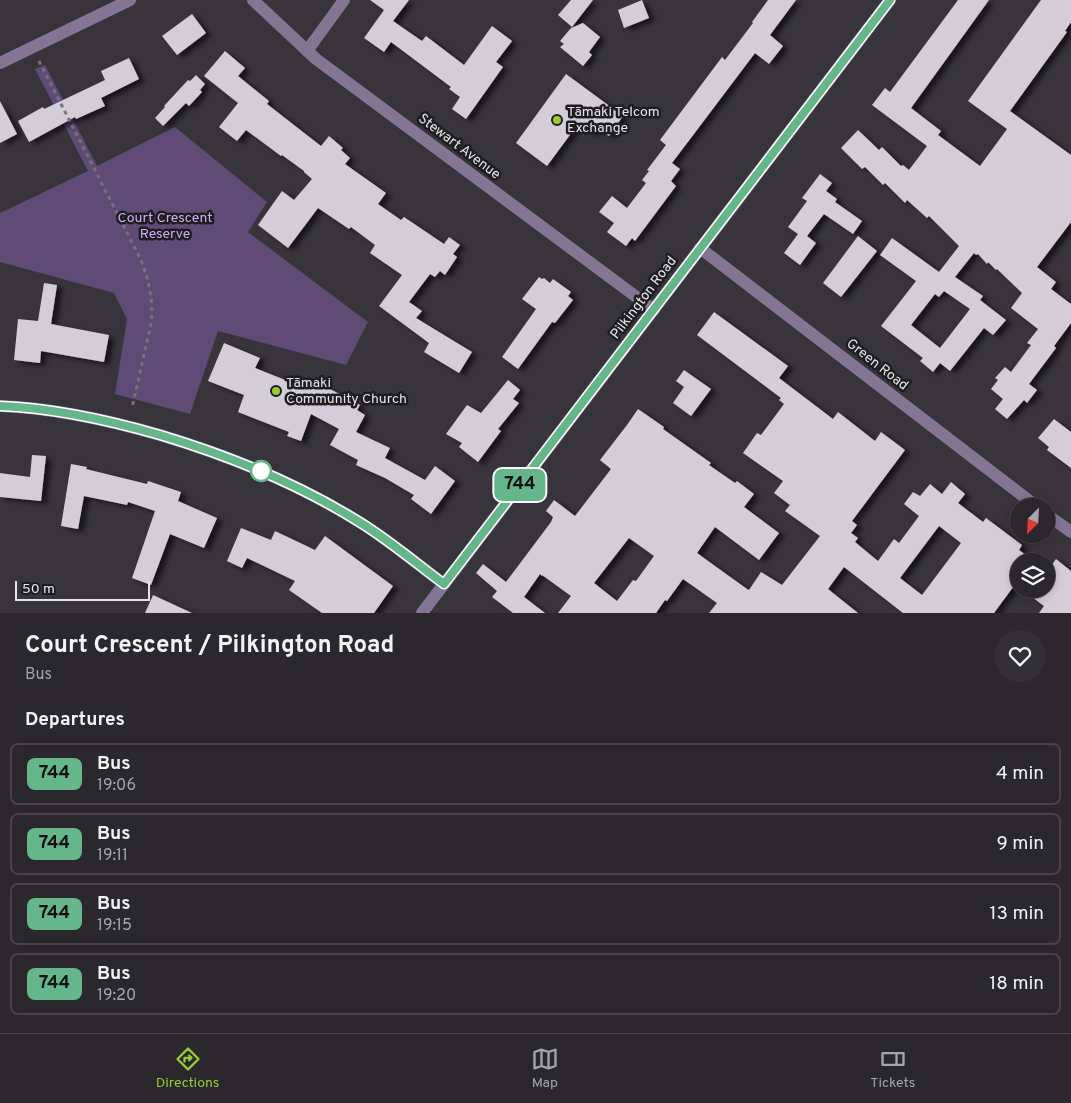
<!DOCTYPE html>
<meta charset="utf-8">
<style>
body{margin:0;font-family:Overpass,sans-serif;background:#322f35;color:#f1f3f6;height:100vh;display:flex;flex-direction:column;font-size:19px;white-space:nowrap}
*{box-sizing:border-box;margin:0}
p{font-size:16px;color:#a5a5aa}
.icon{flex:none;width:28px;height:28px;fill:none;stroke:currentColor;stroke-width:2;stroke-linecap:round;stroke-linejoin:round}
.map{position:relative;height:613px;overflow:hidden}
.details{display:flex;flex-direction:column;background:#2a272d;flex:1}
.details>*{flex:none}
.badge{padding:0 10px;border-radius:8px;font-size:18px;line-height:32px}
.needle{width:32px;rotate:204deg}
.controls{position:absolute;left:1010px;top:498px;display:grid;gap:10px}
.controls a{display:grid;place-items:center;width:45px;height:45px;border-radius:50%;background:#2a272d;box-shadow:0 2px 8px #0003,0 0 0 1px #464449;font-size:25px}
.scale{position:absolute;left:15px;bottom:12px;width:135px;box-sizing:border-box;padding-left:5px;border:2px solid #e6e4e9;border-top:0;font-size:14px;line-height:18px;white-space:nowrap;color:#e6e4e9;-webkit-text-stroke:4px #1e1d20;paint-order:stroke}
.map>.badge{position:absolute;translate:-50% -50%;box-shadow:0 0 0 2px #fff}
h2{padding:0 25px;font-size:19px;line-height:45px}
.round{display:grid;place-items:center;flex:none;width:52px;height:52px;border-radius:26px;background:#322f35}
.overview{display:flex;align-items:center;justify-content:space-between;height:85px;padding:0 25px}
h1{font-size:24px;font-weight:700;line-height:38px}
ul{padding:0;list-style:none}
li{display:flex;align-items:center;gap:15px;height:62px;margin:0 10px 8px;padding:0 15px;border:2px solid #464449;border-radius:8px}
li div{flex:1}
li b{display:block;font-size:19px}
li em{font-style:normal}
li .badge{min-width:55px;font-weight:700;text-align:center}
.menu{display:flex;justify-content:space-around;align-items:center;height:70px;border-top:1px solid #464449;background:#2a272d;font-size:14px;color:#a5a5aa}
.menu a{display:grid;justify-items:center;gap:2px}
.menu .active{color:#9bcb33}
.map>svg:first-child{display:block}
.green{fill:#5f4b75}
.building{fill:#d2cdd7;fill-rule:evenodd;filter:url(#shadow)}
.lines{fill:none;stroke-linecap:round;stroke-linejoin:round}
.path{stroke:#757279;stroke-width:3;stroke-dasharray:4 4;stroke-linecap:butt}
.minor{stroke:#837593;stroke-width:12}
.line-casing{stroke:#fff;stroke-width:11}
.line{stroke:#66b68b;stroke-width:8}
.poi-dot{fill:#9bcb33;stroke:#1e1d20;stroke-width:2}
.stop-dot{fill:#fff;stroke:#66b68b;stroke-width:2.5}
.labels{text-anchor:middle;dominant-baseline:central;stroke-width:5;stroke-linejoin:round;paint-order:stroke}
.poi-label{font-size:14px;fill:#e6e4e9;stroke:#1e1d20;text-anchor:start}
.street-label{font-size:14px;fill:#e6e4e9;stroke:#1e1d20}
.park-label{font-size:14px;fill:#d1aef8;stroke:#1e1d20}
</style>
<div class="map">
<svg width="1071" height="613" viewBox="0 0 1071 613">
<defs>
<filter id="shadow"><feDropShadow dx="5.5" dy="3" stdDeviation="2.5" flood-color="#0009"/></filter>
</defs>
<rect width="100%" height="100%" fill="#38343c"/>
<polygon class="green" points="45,65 97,166 175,127 267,202 248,232 368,322 346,365 218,331 190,414 115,394 127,319 114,293 0,262 0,213 88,171 35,69"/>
<g class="building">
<polygon points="370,0 409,0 393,21 422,41 426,36 464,65 492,26 512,41 496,62 503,67 466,119 452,109 460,97 449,89 451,87 391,42 384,52 364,38 384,10"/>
<polygon points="571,0 593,0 572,27 558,15"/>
<polygon points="642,0 649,18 624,28 618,10"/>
<polygon points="768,0 796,0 770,35 783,46 769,64 755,53 672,163 680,169 671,181 676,186 635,241 632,238 626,246 607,232 614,223 599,212 612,196 627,208 646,183 642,180 649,171 647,170 666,145 660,140 722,57 725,60 753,23 752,22"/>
<path d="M958 0H989L911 108 941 131 938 135 980 166 1007 129 968 101 1041 0H1071V22L1065 31 1067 32 1010 111 1071 155V222L1037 267 1056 282 1051 289 1071 304V323L1054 346 1056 348 1029 384 1037 390 1027 403 1024 400 1007 419 995 409 1003 399 991 389 998 380 995 378 1005 367 1011 372 1031 345 1027 343 1038 329 1011 308 1022 293 997 269 996 270 988 262 987 264 978 254 976 255 974 253 955 277 983 296 980 300 1006 320 993 335 984 328 950 371 940 363 933 372 920 361 923 358 881 326 916 281 880 255 892 238 939 272 959 246 929 216 927 218 907 200 905 203 885 183 883 185 865 167 862 169 841 148 858 130 879 150 882 147 901 166 903 165 909 170 927 146 872 105 885 88 890 92ZM944 291 970 309 940 348 911 325 935 294 939 297Z"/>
<polygon points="192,14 206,33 177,55 162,36"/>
<polygon points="583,23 600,37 589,52 592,55 583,66 560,47 564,44 560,41 571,28"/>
<polygon points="225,51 245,68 238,76 269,101 267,104 321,146 329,136 343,148 341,150 350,158 345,164 386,193 378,204 401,220 404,217 444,244 449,237 460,245 453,254 457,257 445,275 440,271 435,277 430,274 409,302 422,311 416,318 472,352 459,373 424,352 429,343 379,306 402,275 370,253 375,245 351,227 349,229 318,208 288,248 258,225 282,191 294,200 312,179 304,172 304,171 282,155 281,156 246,130 237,141 219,127 238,103 204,76"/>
<polygon points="129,58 139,79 101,98 105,106 76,119 75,117 29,142 18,121 43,107 44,109 105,80 101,71"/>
<polygon points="566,74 623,116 609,136 596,128 592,134 578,124 547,166 516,143"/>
<polygon points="196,75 205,84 200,90 202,92 189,106 186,103 163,126 155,118 165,107 164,106 188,80 190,81"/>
<polygon points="0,101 17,134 0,143"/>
<polygon points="820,174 832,183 826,191 837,199 835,202 862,221 853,234 824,214 807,236 816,243 800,265 784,253 798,234 788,227 807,201 802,198"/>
<polygon points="858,236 877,251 841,297 823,283"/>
<polygon points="539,277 542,279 544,278 550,283 553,279 571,292 568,296 573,300 555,323 552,322 518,369 502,357 536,309 522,299"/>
<polygon points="44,283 57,285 51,324 109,335 104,362 41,351 40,363 14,360 18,319 38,321"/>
<path d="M714 312 788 366 779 378 833 419 838 412 875 441 881 432 905 450 852 521 857 525 851 533 858 538 855 542 878 561 894 539 899 543 919 516 904 504 913 492 920 496 930 484 942 494 951 482 965 494 958 503 983 522 986 518 1022 545 1019 550 1034 561H1019V579L994 613H903L844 567 828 589 858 613H709L717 603 683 579 667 601 665 600 656 613H558L571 596 542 575V576L540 574 524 597 545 613H513L492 597 497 591 476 573 483 564 506 582 551 522 553 517 546 511 554 500 575 516 611 469 600 460 627 425 638 409 664 427 663 429 711 463 709 465 735 483 737 481 754 494 744 507 779 533 759 560 715 527 697 553 747 589 749 590 761 572 782 585 820 536 785 511 790 505 774 493 783 481 743 453 757 433 761 435 784 404 779 400 781 398 697 335ZM939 526 961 543 922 595 900 578ZM629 538 654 556 636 581 633 580 617 601 594 583Z"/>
<polygon points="224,343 260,358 255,368 303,387 307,379 330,389 360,405 357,410 365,415 356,432 390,448 385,458 425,480 435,466 455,481 431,514 411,499 414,495 385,478 356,465 358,460 330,445 339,429 311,414 301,441 287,436 289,432 238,412 244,395 208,381"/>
<polygon points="684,370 711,389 691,416 673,403 684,387 676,381"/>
<polygon points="508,380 520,390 513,399 519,403 498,429 501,431 478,462 459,447 462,443 446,434 467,405 481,413"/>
<polygon points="1054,419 1071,432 1071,468 1047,450 1049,447 1038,438"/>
<polygon points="32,455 46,456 41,501 0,497 0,473 30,477"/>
<polygon points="71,464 87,467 86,469 147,484 148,481 181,492 178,501 217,518 204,548 170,534 151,585 132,578 155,511 128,502 127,505 84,496 78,529 61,526"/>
<polygon points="241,528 271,540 275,531 315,550 325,536 393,586 374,613 322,613 289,590 295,581 247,558 242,568 227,561"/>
<polygon points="1056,559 1071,571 1071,613 1039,613 1044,606 1021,589 1046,589 1046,573"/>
<polygon points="153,595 192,613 145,613"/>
</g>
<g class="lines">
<path class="path" d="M39 61 141 260C149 281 154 302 151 324L132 408"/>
<g class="minor">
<polyline points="253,0 316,59 654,310"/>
<polyline points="307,51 344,0"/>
<polyline points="0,63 130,0"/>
<polyline points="700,248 1036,506"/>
<path d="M0 406C54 408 108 420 160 435 230 456 299 484 361 523 390 541 417 564 444 584"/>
<polyline points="1046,514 1071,532"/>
<polyline points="422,613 890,0"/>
</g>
</g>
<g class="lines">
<defs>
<path id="line" d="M0 406C54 408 108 420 160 435 230 456 299 484 361 523 390 541 417 564 444 584L890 0"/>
</defs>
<use href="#line" class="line-casing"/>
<use href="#line" class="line"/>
</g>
<g class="poi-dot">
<circle cx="557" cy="120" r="5"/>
<circle cx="276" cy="391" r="5"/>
</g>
<circle class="stop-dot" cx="261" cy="471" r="10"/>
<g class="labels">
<g class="poi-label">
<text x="567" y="112">Tāmaki Telcom<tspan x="567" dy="16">Exchange</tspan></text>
<text x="286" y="383">Tāmaki<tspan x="286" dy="16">Community Church</tspan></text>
</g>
<g class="street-label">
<text transform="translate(459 147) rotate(37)">Stewart Avenue</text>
<text transform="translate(644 298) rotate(-53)">Pilkington Road</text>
<text transform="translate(877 365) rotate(38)">Green Road</text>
</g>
<g class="park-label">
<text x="165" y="218">Court Crescent<tspan x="165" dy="16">Reserve</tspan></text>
</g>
</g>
</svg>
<div class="controls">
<a><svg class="needle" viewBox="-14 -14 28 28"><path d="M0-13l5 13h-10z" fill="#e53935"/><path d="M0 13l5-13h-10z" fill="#a5a5aa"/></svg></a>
<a><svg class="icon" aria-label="layers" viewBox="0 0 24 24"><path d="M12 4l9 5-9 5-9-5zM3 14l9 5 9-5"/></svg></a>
</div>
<div class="scale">50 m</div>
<b class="badge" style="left:520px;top:485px;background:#66b68b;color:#111">744</b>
</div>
<section class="details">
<div class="overview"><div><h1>Court Crescent / Pilkington Road</h1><p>Bus</p></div><a class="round"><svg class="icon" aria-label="heart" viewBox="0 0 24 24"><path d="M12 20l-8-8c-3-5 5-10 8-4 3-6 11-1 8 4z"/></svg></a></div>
<h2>Departures</h2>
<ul>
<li><span class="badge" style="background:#66b68b;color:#111">744</span><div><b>Bus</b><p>19:06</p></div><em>4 min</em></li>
<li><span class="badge" style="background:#66b68b;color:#111">744</span><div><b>Bus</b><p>19:11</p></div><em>9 min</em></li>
<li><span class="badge" style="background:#66b68b;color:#111">744</span><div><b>Bus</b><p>19:15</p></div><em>13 min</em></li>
<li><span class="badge" style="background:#66b68b;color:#111">744</span><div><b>Bus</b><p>19:20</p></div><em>18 min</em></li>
</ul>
</section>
<nav class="menu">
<a class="active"><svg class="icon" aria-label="directions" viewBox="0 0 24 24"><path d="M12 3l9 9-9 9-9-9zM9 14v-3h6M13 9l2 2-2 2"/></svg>Directions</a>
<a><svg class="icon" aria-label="map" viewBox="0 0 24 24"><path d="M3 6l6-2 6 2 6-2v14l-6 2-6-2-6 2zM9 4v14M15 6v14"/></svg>Map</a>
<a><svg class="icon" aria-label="tickets" viewBox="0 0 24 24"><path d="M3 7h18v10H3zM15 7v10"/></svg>Tickets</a>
</nav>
